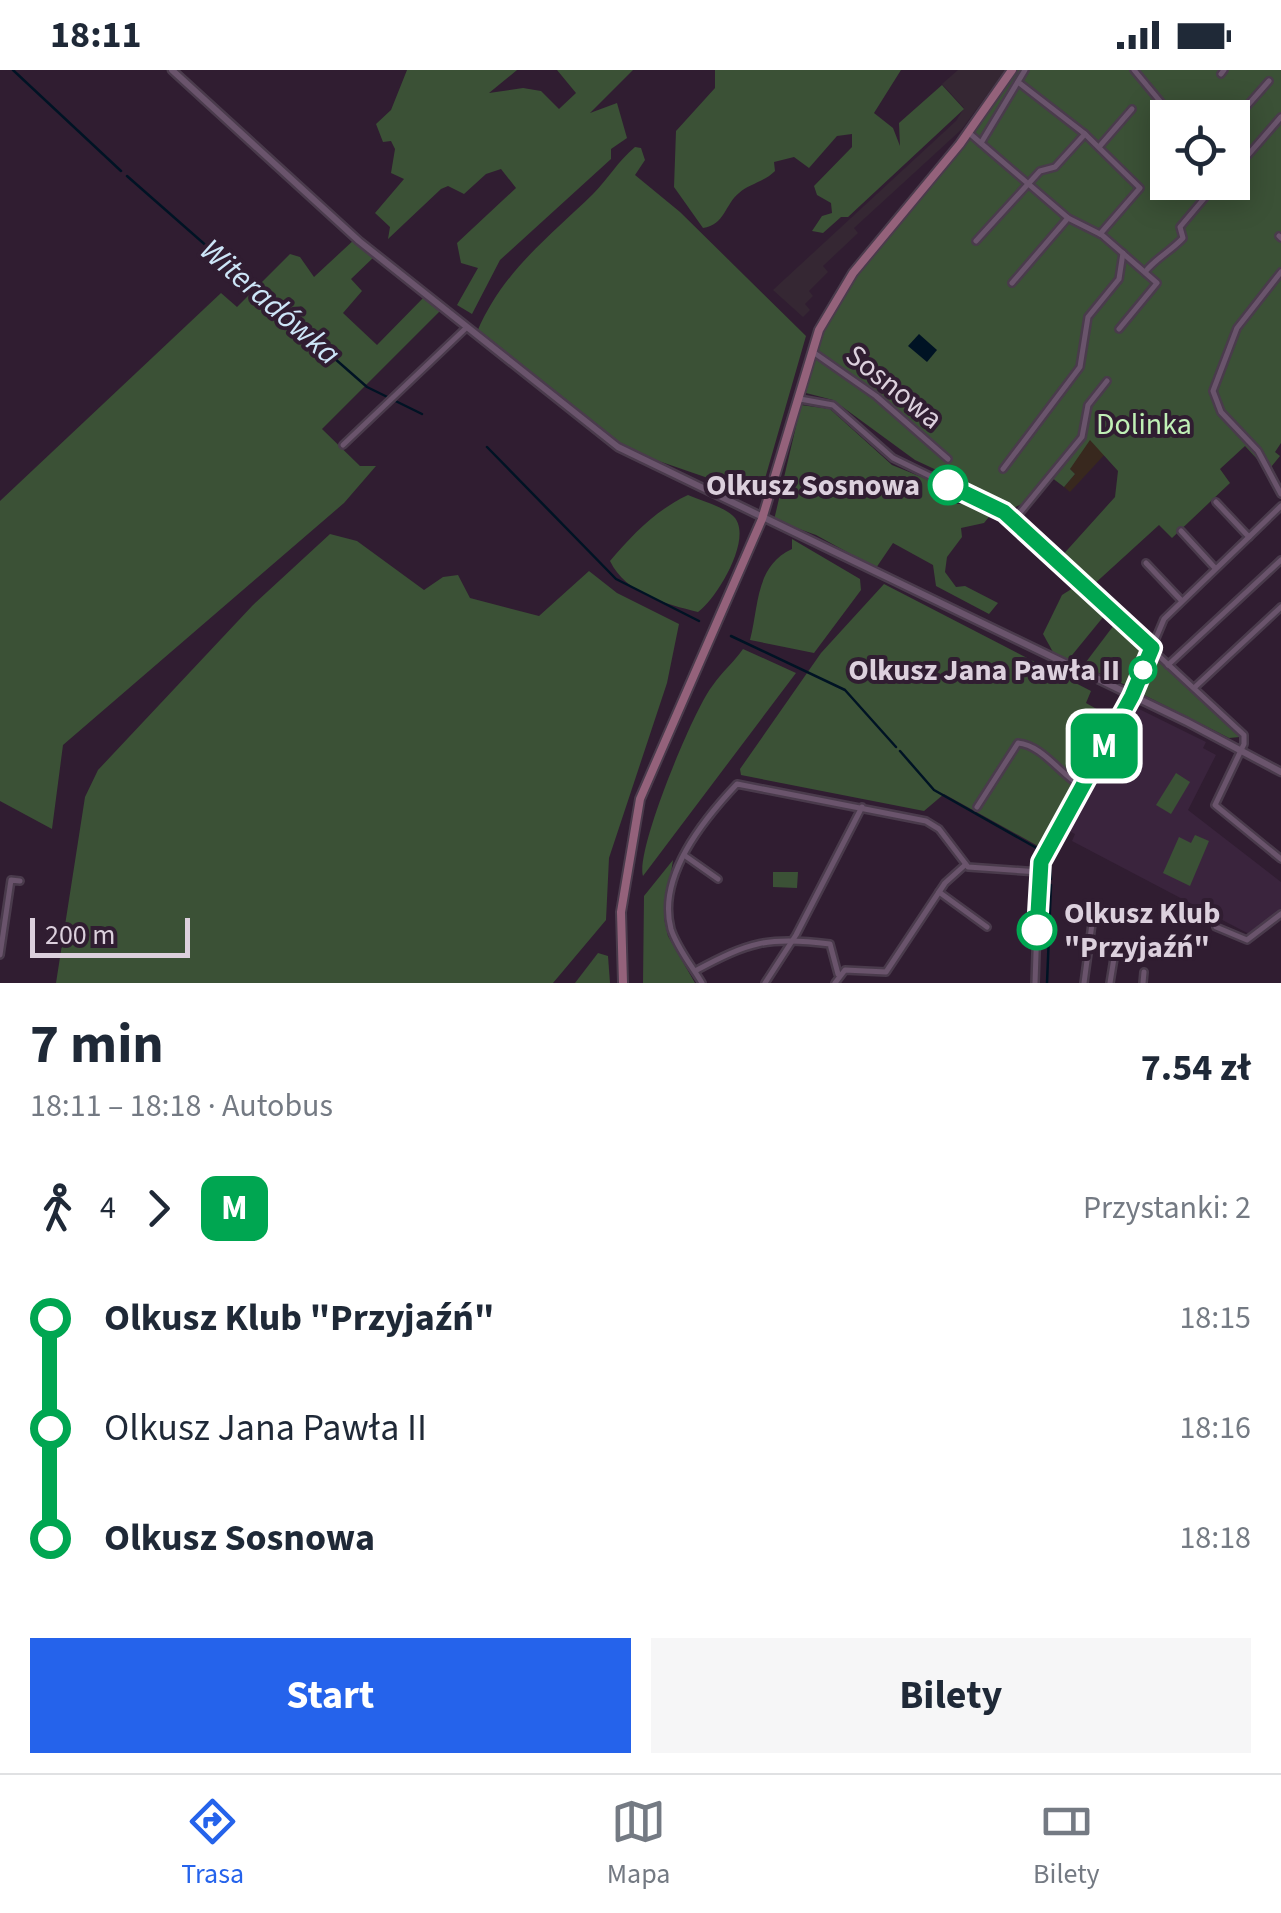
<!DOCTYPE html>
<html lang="pl">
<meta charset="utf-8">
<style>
body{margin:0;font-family:"Source Sans 3",sans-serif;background:#f6f6f7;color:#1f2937;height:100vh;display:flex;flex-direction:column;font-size:38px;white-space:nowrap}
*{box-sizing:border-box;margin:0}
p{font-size:32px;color:#747a83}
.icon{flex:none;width:55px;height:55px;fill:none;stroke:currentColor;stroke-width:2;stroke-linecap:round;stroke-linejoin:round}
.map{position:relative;height:913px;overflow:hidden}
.panel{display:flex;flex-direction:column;background:#fff;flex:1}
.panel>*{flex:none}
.badge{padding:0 20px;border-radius:15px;font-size:35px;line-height:65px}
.fabs{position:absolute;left:1150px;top:30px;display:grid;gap:20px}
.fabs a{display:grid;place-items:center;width:100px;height:100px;border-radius:0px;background:#fff;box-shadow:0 5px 25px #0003;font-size:50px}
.scale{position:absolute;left:30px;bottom:25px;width:160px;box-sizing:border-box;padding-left:10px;border:5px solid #dcd0dd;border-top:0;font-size:28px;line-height:35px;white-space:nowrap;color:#dcd0dd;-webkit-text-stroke:8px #301d31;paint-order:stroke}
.map>.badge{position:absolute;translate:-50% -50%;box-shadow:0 0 0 5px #fff}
.legs{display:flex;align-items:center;gap:15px;height:110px;padding:0 30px;font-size:32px}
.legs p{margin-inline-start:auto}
.summary{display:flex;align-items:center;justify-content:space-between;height:170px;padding:0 30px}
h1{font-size:55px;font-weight:700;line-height:75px}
.button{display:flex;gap:20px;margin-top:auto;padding:20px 30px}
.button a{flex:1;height:115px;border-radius:0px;background:#2563eb;color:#fff;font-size:40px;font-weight:700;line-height:115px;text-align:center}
.button a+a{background:#f6f6f7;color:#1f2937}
ul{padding:0 30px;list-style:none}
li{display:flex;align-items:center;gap:35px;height:110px;font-size:38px}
li i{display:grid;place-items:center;width:15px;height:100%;margin:0 12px;background:currentColor}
li i::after{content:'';width:25px;height:25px;margin:-12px;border:8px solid;border-radius:50%;background:#fff}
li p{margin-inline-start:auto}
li:first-child i{background:linear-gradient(#0000 50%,currentColor 0)}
li:last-child i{background:linear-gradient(currentColor 50%,#0000 0)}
.status{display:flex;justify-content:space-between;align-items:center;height:70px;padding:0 50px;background:#fff;direction:ltr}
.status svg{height:28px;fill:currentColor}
.menu{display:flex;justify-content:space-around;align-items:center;height:140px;border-top:2px solid #e0e1e3;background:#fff;font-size:28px;color:#747a83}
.menu a{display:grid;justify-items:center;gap:5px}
.menu .current{color:#2563eb}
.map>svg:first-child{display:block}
.commercial{fill:#38281e}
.industrial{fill:#352733}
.built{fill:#3a243d}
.green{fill:#3b5136;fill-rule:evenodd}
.water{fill:#001324}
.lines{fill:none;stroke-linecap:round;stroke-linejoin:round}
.stream{stroke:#001324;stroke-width:2.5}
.minor-casing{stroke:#4a3b4c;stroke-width:10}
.tertiary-casing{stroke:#4a3b4c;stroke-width:11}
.secondary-casing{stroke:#4a3b4c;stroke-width:12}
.minor{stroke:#6a546c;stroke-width:5}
.tertiary{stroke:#6a546c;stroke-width:6}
.secondary{stroke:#94627b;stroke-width:8}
.line-1-casing{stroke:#fff;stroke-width:22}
.line-1{stroke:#00a651;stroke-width:15}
.stop-1-dot{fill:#fff;stroke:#00a651;stroke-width:5}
.labels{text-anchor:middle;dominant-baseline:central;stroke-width:8;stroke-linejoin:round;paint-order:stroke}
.street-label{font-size:30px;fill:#dcd0dd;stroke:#301d31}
.park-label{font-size:30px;fill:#c0f0b6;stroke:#301d31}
.stop-label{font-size:30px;font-weight:bold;fill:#dcd0dd;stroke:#301d31;text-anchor:end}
.water-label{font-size:32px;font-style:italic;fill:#cde6f8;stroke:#301d31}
</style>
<div class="status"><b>18:11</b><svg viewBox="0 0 49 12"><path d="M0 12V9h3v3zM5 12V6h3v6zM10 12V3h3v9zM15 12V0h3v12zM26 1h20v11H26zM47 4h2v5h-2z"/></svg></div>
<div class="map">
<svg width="1281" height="913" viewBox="0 0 1281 913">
<rect width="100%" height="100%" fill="#301d31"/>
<polygon class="commercial" points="1090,369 1106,383 1070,422 1064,417 1075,404 1070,399 1073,390"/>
<polygon class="industrial" points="958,0 1005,0 962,59 854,158 858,163 823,196 828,202 809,221 813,226 805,234 810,240 803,247 773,220 956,51 964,38 942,14"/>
<polygon class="built" points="1133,636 1206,672 1203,678 1216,685 1188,740 1281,812 1281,840 1249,864 1072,771 1075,764 1067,760"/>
<g class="green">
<polygon points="407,0 517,0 489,23 523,18 541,21 559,39 576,23 557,0 633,0 590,43 617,33 627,68 611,79 611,89 500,190 472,244 457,235 478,198 461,193 457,173 516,118 501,99 486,104 464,124 448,116 441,119 388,169 390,157 375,143 404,109 391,103 395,79 391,71 383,72 376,54 391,40"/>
<path d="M715 0H901L874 43 893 58 900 76 899 53 942 15 964 39 848 147H841L823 163 812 161 822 146 832 143 831 133 817 125 814 116 852 77V64L837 66 809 98 794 87 774 92 775 101C764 112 749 114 739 123 725 134 725 155 703 158L674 117 676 61 715 18Z"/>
<path d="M1016 0H1281V373L1275 382 1280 386 1271 397 1262 379 1257 389 1245 376 1220 399 1230 413 1172 468 1159 455 1091 517 1060 488 1115 427 1118 401 1090 370 1070 399 1075 404 1064 417 1047 404 1022 434 1009 440 1001 437 1003 431 915 390 833 330 806 323C817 223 903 149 963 75 982 51 998 25 1016 0ZM1168 48H1232V112H1168Z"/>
<path d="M635 77 641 78 645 90 635 105 680 142 806 266 760 426 621 378 477 262C503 201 547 169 593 124 608 109 618 91 635 77Z"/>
<polygon points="356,168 376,185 351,209 362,221 343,243 377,275 426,225 442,239 322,359 360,396 376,396 344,433 63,675 52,759 0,731 0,431 221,223 237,237 290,184 300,187 314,207"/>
<polygon points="801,335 830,339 892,395 941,415 939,422 948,434 973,434 993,442 984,453 961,458 962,467 947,487 945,502 956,517 965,516 998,533 989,544 936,516 933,495 893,473 876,498 816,465 774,450"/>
<path d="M688 425C702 431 721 436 732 445 756 464 717 529 698 542 666 534 626 524 610 491 633 464 656 440 688 425Z"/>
<polygon points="330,464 357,471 424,520 443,507 458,505 470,528 539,546 589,501 617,523 679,554 667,613 609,788 606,850 553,913 56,913 85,727 98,700 253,535"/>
<path d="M792 469 860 509 861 520 814 583 750 570C759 536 755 496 792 479Z"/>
<polygon points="884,514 1091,621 1086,633 1111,647 1038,776 944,724 924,741 741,705 740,699 821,583"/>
<polygon points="1073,518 1104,546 1068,590 1053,582 1043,564 1062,525"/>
<polygon points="1114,555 1145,584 1130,617 1083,596"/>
<path d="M743 579 796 603 643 806C635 781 694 638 713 615 722 602 734 592 743 579Z"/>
<polygon points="1157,590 1168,598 1240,667 1229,668 1144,625 1140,620"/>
<polygon points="1176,703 1190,712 1171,744 1156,735"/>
<polygon points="1195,765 1209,771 1190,816 1163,803 1179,767 1191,773"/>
<polygon points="673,790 664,848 668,866 695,913 643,913 644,826"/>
<polygon points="773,802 798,802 797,818 773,817"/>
<polygon points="598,883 608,886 610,913 575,913"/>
</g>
<polygon class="water" points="919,264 937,280 927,292 908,276"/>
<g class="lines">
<g class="stream">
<polyline points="13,0 121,101"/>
<polyline points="127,106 367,317 422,344"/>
<polyline points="487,377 616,509 699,551"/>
<polyline points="731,566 845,620 896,677"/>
<polyline points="900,681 934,720 1049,785 1051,809"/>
<polyline points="1047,913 1051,815"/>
</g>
<defs>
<g id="minor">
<polyline points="1134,0 1174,48"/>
<polyline points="1221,4 1224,0"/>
<polyline points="1018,12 1085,64 1140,118 1100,164"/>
<polyline points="1232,53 1269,11"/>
<polyline points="968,62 1068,148 1102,165 1157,213 1119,259"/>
<polyline points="981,73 1025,0"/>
<polyline points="1099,77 1132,39"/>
<polyline points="1232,94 1248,85 1281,47"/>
<polyline points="1181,114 1182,112"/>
<polyline points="1279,166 1281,168"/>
<polyline points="976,171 1040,101 1055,97 1085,64"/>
<path d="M1145 202C1156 188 1171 181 1183 168L1180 157 1218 112"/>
<polyline points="1281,202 1237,258 1213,321 1221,342 1258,381 1281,424"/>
<polyline points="1012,213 1068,148"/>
<polyline points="813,282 876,326 948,389"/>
<polyline points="800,329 833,335 893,388 1004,442 1244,665 1244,674 1215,735 1281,789"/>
<polyline points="343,375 466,258"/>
<polyline points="1003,399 1080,297 1088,247 1119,209 1123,183"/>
<polyline points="1216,432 1249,467"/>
<polyline points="1014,450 1082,367 1088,335 1107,311"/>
<polyline points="1181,461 1215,498"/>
<polyline points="1146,493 1181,530"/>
<polyline points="1168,595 1281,490"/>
<polyline points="1194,618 1281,537"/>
<path d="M977 737 1018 673C1042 675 1060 704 1081 716"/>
<polyline points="684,785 718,809"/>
<polyline points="939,822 987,857"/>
<polyline points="1216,857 1247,870 1281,844"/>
<polyline points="0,885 11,810 20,811"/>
<path d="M695 901C749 872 768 866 830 874L838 904"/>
<path d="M702 913C692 896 677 878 671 859 657 806 704 749 737 714L926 751 939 759 968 797 1039 802"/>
<polyline points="765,913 796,865 862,737"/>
<polyline points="835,913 845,900 886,902 945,813 965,795"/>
<polyline points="1035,913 1039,796 1132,625 1164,549 1281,436"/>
<polyline points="1084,913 1094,839"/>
<polyline points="1110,913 1115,882"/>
<polyline points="1143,913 1144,902"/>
</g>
<polyline id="tertiary" points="172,0 359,171 618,377 1187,652 1281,702"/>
<polyline id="secondary" points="623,913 621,842 640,729 762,449 819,260 853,203 960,74 1012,0"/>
</defs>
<use href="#minor" class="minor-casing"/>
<use href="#tertiary" class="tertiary-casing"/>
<use href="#secondary" class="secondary-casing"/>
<use href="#minor" class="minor"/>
<use href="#tertiary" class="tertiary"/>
<use href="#secondary" class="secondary"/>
</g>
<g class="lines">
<defs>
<polyline id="line-1" points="948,415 1004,442 1152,578 1132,626 1041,792 1037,860"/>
</defs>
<use href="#line-1" class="line-1-casing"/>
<use href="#line-1" class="line-1"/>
</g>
<g class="stop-1-dot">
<circle cx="948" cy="415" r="18"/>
<circle cx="1143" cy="600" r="12"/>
<circle cx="1037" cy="860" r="18"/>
</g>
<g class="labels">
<g class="street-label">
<text transform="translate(894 317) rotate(39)">Sosnowa</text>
</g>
<g class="park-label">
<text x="1144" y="354">Dolinka</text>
</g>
<g class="stop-label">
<text x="920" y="415">Olkusz Sosnowa</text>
<text x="1120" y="600">Olkusz Jana Pawła II</text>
<text x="1064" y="843" text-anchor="start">Olkusz Klub<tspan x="1064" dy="34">"Przyjaźń"</tspan></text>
</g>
<g class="water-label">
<text transform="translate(270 232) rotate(41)">Witeradówka</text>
</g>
</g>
</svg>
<div class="fabs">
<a><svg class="icon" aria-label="locate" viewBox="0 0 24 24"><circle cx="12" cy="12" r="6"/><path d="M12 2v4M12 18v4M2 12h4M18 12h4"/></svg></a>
</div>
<div class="scale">200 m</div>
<b class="badge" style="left:1104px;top:676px;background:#00a651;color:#fff">M</b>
</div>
<section class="panel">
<div class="summary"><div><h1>7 min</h1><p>18:11 – 18:18 · Autobus</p></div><b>7.54 zł</b></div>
<div class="legs"><svg class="icon" aria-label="walk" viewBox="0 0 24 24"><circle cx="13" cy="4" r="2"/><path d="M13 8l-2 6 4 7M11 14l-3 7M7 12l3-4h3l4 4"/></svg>4<svg class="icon" aria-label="forward" viewBox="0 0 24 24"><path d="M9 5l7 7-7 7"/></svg><b class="badge" style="background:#00a651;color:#fff">M</b><p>Przystanki: 2</p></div>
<ul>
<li><i style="color:#00a651"></i><b>Olkusz Klub &quot;Przyjaźń&quot;</b><p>18:15</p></li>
<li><i style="color:#00a651"></i><span>Olkusz Jana Pawła II</span><p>18:16</p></li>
<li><i style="color:#00a651"></i><b>Olkusz Sosnowa</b><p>18:18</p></li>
</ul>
<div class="button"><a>Start</a><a>Bilety</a></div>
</section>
<nav class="menu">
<a class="current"><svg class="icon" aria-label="directions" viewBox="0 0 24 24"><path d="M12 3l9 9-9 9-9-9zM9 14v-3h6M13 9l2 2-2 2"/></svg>Trasa</a>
<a><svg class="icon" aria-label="map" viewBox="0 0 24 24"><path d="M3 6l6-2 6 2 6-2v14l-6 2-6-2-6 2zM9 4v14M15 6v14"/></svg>Mapa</a>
<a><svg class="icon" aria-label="tickets" viewBox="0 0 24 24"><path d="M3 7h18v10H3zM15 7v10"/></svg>Bilety</a>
</nav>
